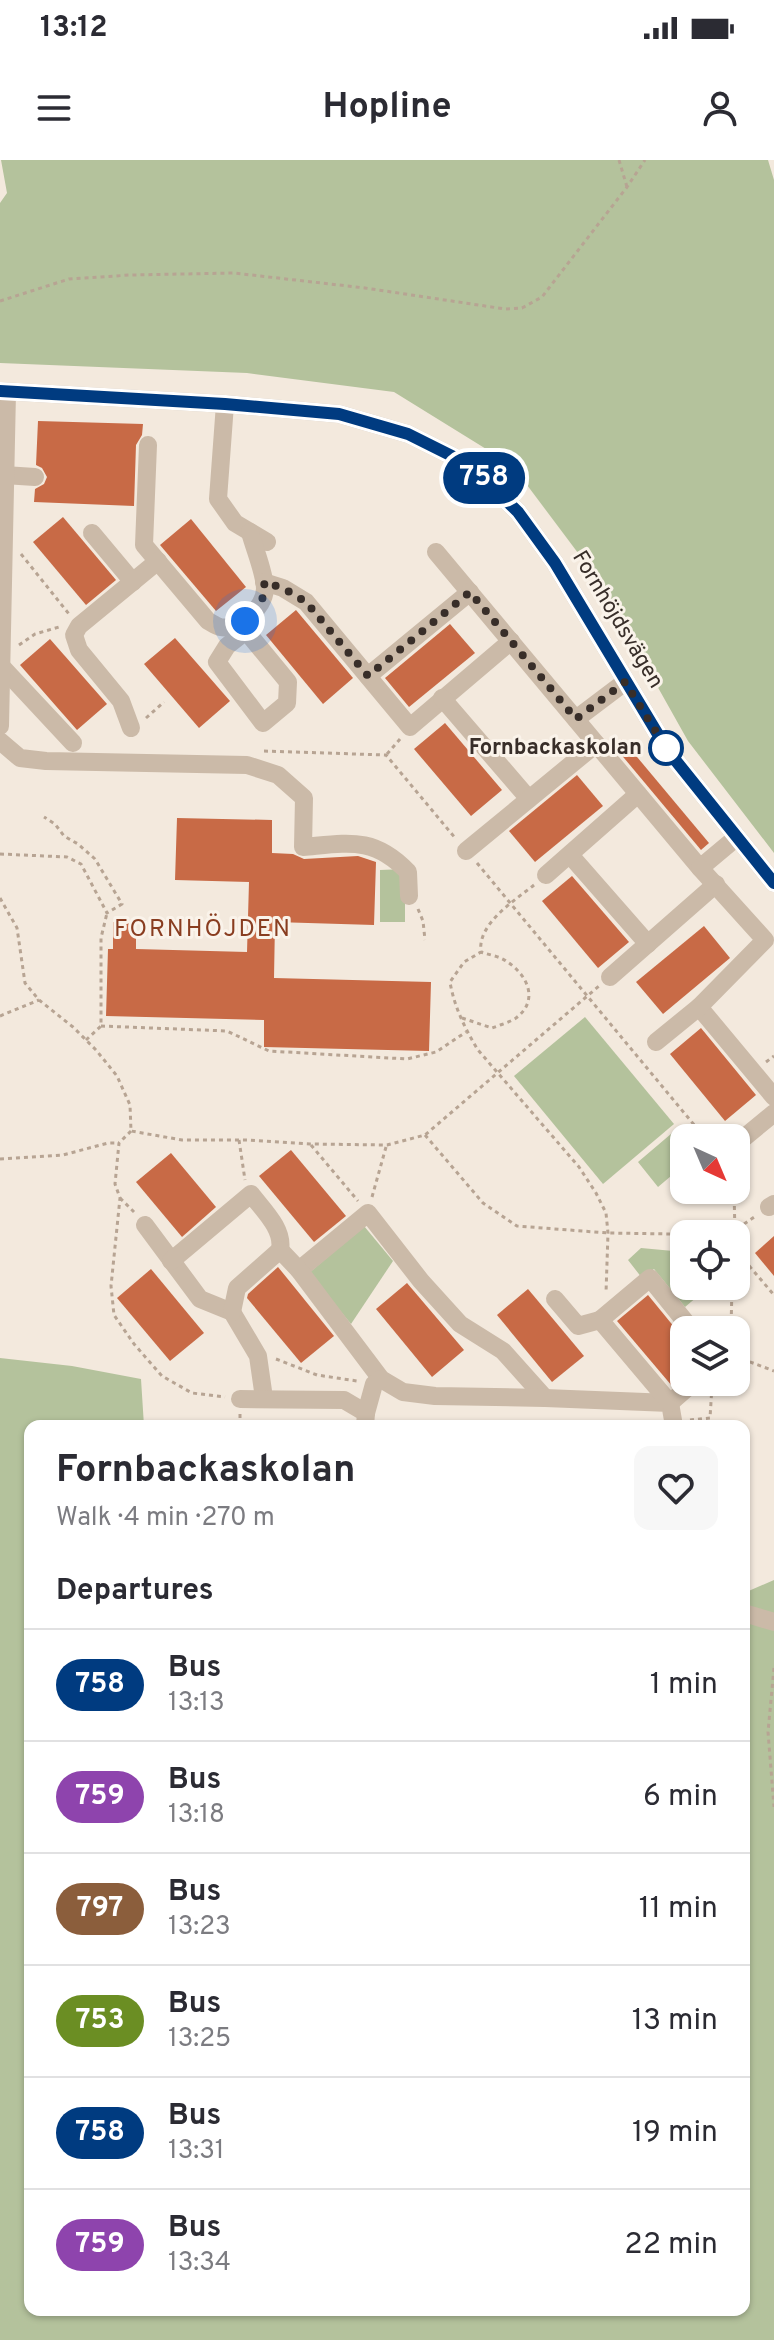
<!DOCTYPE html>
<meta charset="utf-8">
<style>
body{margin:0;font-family:Overpass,sans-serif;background:#f7f7f7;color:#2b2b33;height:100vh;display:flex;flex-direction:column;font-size:30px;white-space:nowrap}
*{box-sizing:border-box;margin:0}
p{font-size:26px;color:#7c7c81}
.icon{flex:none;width:44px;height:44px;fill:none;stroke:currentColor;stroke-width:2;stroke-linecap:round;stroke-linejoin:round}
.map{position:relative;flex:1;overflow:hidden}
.panel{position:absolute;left:24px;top:1260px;width:726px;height:896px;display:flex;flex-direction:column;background:#fff;border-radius:16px;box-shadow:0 2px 6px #0004}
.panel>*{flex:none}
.badge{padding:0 16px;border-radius:26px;font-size:28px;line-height:52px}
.needle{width:52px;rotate:136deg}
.fabs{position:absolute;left:670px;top:964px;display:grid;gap:16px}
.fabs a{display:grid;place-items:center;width:80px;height:80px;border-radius:16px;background:#fff;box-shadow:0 2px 6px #0004;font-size:40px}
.you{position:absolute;width:40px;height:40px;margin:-20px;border:6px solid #fff;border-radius:50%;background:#1a73e8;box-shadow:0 0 0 12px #1a73e833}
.map>.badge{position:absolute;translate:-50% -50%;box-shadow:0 0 0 4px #fff}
h2{padding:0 32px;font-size:30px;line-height:72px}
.round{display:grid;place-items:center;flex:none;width:84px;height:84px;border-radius:16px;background:#f7f7f7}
.overview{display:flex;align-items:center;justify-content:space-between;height:136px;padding:0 32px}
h1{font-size:38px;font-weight:700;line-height:60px}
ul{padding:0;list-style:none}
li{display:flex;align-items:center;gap:24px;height:112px;padding:0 32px;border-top:2px solid #e1e1e2}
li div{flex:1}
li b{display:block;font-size:30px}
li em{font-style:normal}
li .badge{min-width:88px;font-weight:700;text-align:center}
.status{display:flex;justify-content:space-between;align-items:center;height:56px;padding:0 40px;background:#fff;direction:ltr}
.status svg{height:22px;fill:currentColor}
header{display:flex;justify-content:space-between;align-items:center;height:104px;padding:0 32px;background:#fff;font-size:36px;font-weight:700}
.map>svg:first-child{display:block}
.green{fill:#b4c29c}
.building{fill:#c86a46}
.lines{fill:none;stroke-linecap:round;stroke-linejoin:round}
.path{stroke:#b7a493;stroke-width:3;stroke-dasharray:4 4;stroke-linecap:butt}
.minor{stroke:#cbbaa8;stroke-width:18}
.line-casing{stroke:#fff;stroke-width:18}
.line{stroke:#003b80;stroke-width:12}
.walk{stroke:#382e29;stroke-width:8;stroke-dasharray:0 14.4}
.stop-dot{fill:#fff;stroke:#003b80;stroke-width:4}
.labels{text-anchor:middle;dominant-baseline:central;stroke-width:6;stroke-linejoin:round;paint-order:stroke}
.street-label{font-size:22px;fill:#382e29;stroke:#faf3ea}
.stop-label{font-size:22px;font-weight:bold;fill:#382e29;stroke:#faf3ea;text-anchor:end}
.neighbourhood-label{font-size:24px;letter-spacing:2px;fill:#893d20;stroke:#faf3ea}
</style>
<div class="status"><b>13:12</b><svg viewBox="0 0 49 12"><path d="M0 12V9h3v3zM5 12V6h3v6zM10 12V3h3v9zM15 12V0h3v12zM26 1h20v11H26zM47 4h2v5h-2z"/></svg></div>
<header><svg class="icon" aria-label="menu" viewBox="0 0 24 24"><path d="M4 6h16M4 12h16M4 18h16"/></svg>Hopline<svg class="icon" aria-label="person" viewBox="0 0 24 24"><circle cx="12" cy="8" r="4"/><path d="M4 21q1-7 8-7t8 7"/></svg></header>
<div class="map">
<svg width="774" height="2180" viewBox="0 0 774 2180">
<rect width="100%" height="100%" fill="#f3e9dd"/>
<g class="green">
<polygon points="1,0 768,0 774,20 774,693 688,581 596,417 512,305 394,232 247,213 0,203 0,43 7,33"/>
<polygon points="405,709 405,762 380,762 380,710"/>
<polygon points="585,857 674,964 603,1024 514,916"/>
<polygon points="678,968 687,978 684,978 684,1005 658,1027 638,1002"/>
<polygon points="364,1066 393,1101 351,1164 309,1113"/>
<polygon points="641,1088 684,1092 684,1126 710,1126 685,1147 654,1109 642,1118 628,1100"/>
<polygon points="0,1198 72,1206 141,1219 144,1266 30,1266 30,2150 744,2150 744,1433 774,1420 774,2180 0,2180"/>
</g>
<g class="building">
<polygon points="38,261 143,264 142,275 136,285 134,346 34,342 35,329 44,324 47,317 42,308 36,305"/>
<polygon points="63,357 116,420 86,445 33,382"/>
<polygon points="191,359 246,427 216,451 160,385"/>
<polygon points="296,450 353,518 323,544 266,475"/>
<polygon points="450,464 475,493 409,547 385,518"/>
<polygon points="175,478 230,541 199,568 144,504"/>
<polygon points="50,479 107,544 77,570 20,505"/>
<polygon points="445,563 502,630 471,656 414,589"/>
<polygon points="622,579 709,683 701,690 614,586"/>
<polygon points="577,615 603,646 535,702 509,671"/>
<polygon points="177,658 272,660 272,693 293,694 304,699 358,696 376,702 374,765 275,762 274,818 431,822 429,891 264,887 264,860 106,856 108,789 113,789 113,762 136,763 136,789 247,792 249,722 175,720"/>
<polygon points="572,716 629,782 598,808 542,741"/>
<polygon points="704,766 730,798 663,854 636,822"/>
<polygon points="701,868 756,935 725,961 670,894"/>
<polygon points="291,990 346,1056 314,1082 259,1016"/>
<polygon points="171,993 216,1047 182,1077 136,1022"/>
<polygon points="774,1076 774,1116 755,1093"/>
<polygon points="278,1107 334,1176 301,1203 247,1138 248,1134"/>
<polygon points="151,1109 204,1173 170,1201 117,1138"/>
<polygon points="407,1123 464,1190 432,1217 376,1149"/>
<polygon points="528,1129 584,1196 552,1222 497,1155"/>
<polygon points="648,1135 684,1179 684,1215 672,1226 617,1161"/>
</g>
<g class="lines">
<g class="path">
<polyline points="619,0 627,27"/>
<polyline points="0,141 69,119 130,115 234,113 365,128 505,149 522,148 542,137 627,27 645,0"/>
<polyline points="21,394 69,454"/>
<polyline points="19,485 35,474 59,467"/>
<polyline points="146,558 164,542"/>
<polyline points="264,591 386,595 456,679"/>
<polyline points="387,594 400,579"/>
<polyline points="0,694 67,697 81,704 107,753 122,744 95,699 78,684 64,676 55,664 44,657"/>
<polyline points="477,703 705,978"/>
<path d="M534 725C514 741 477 764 481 792L464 802 450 822C454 846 465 869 478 890L579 1007 596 1033 606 1053 608 1073 606 1133"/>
<polyline points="0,738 17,768 25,823 39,840 73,867 96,890 117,916 130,945 131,971 182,980 249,980 310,984 387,985 425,975 599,826"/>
<polyline points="418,749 423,761 425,780"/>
<polyline points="0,856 39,840"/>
<path d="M462 858 492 868C500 865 510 862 516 858 540 840 527 814 506 801 499 796 489 795 481 792"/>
<polyline points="101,866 227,871 269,891 407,899 436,892 466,872"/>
<polyline points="86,880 101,866 101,778 107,753"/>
<polyline points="766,902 774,896"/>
<polyline points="131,971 119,983 115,1024 120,1038 111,1126 114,1155 134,1184 162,1216 192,1233 225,1237"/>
<polyline points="425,975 483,1043 517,1066 608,1073 674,1074 734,1071 757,1055"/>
<polyline points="239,980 245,1020"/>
<polyline points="311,985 358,1041"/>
<polyline points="0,999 63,995 108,983 119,983"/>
<polyline points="734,1030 735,1074"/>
<polyline points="372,1037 386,987"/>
<polyline points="120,1038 134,1052"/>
<polyline points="736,1077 745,1101 774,1135"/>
<polyline points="731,1170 732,1126"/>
<polyline points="736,1194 745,1200 774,1211"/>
<polyline points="276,1199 317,1215 357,1221"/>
<polyline points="690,1260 710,1258 712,1226"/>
<polyline points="240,1266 240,1254"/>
<polyline points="774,1508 768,1572 774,1647"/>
</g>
<g class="minor">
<polyline points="0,231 225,244 339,254 408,274 470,305 518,352 555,403 668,591 774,723"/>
<polyline points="225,244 218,339 235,363 267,382"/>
<path d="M148 285 144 385 208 461C212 463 216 466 220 467 240 471 264 448 265 429 265 413 254 388 250 372"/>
<polyline points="4,315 35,317"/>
<polyline points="92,373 133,422"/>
<polyline points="436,392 700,708 737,677"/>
<polyline points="264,422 283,428 306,442 410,567 511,481"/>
<polyline points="245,461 246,471 288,522 287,543 263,563 217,502 227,486 246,471"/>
<polyline points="1,506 73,583"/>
<polyline points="368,516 470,432"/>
<polyline points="442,538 529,639"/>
<polyline points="576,559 625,522"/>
<polyline points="0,566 7,232"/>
<polyline points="131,568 121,541 79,490 74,475 79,466 158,401"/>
<path d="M0 581 20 598 46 601 247 605 278 615 304 638 303 687C348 683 374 676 408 712L409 736"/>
<polyline points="466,691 596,584"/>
<polyline points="570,695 648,784"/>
<polyline points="546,715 638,634"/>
<polyline points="610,817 716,724"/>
<polyline points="699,847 774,937"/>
<polyline points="656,882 699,847 765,780 700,708"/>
<polyline points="740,981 774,953"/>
<polyline points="769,1047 774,1044"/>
<polyline points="145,1065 200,1139 232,1152 258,1196 264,1238"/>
<path d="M171 1101 251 1034C263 1050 284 1069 280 1090"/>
<polyline points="299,1110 368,1053 421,1121 460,1164 503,1191 545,1238"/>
<polyline points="555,1139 578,1166 600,1160"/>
<polyline points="232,1152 237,1128 280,1090 299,1110 381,1219 403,1232 435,1236 545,1238 670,1243 674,1266"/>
<polyline points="692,1170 650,1118 600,1160 670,1243 694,1222"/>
<polyline points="240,1239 344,1240 366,1253 365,1266"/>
<polyline points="366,1253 374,1224 381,1219"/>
<polyline points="744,1453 774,1462"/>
</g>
</g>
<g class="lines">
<defs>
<polyline id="line" points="0,231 225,244 339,254 408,274 470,305 518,352 555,403 668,591 774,723"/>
</defs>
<use href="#line" class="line-casing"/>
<use href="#line" class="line"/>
<path class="walk" d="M245 461C256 450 267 439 264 422L283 428 306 442 368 516 470 432 576 559 625 522 668 591 666 588"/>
</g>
<circle class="stop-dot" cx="666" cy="588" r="16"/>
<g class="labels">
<g class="street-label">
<text transform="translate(617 460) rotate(59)">Fornhöjdsvägen</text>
</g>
<g class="stop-label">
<text x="642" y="588">Fornbackaskolan</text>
</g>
<g class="neighbourhood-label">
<text x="203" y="770">FORNHÖJDEN</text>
</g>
</g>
</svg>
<div class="fabs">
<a><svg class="needle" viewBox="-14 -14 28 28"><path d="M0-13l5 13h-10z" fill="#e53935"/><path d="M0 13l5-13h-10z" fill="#7c7c81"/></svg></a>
<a><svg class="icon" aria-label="locate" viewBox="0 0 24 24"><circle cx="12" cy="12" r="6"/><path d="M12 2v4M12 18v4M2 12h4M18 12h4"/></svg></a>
<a><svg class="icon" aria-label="layers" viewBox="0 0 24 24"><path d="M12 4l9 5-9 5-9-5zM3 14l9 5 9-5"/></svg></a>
</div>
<div class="you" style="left:245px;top:461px"></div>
<b class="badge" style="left:484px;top:318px;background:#003b80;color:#fff">758</b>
<section class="panel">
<div class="overview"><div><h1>Fornbackaskolan</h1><p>Walk · 4 min · 270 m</p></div><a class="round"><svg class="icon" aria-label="heart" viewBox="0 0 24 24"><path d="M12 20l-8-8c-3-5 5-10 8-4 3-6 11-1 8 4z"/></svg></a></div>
<h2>Departures</h2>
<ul>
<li><span class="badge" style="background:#003b80;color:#fff">758</span><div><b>Bus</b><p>13:13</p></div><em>1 min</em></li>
<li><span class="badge" style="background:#8e44ad;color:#fff">759</span><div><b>Bus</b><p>13:18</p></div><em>6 min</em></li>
<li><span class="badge" style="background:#8b5e3c;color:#fff">797</span><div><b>Bus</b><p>13:23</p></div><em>11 min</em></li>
<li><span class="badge" style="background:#6b8e23;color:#fff">753</span><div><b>Bus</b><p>13:25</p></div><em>13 min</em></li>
<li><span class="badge" style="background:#003b80;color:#fff">758</span><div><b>Bus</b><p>13:31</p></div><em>19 min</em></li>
<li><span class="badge" style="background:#8e44ad;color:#fff">759</span><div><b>Bus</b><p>13:34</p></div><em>22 min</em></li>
</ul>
</section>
</div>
